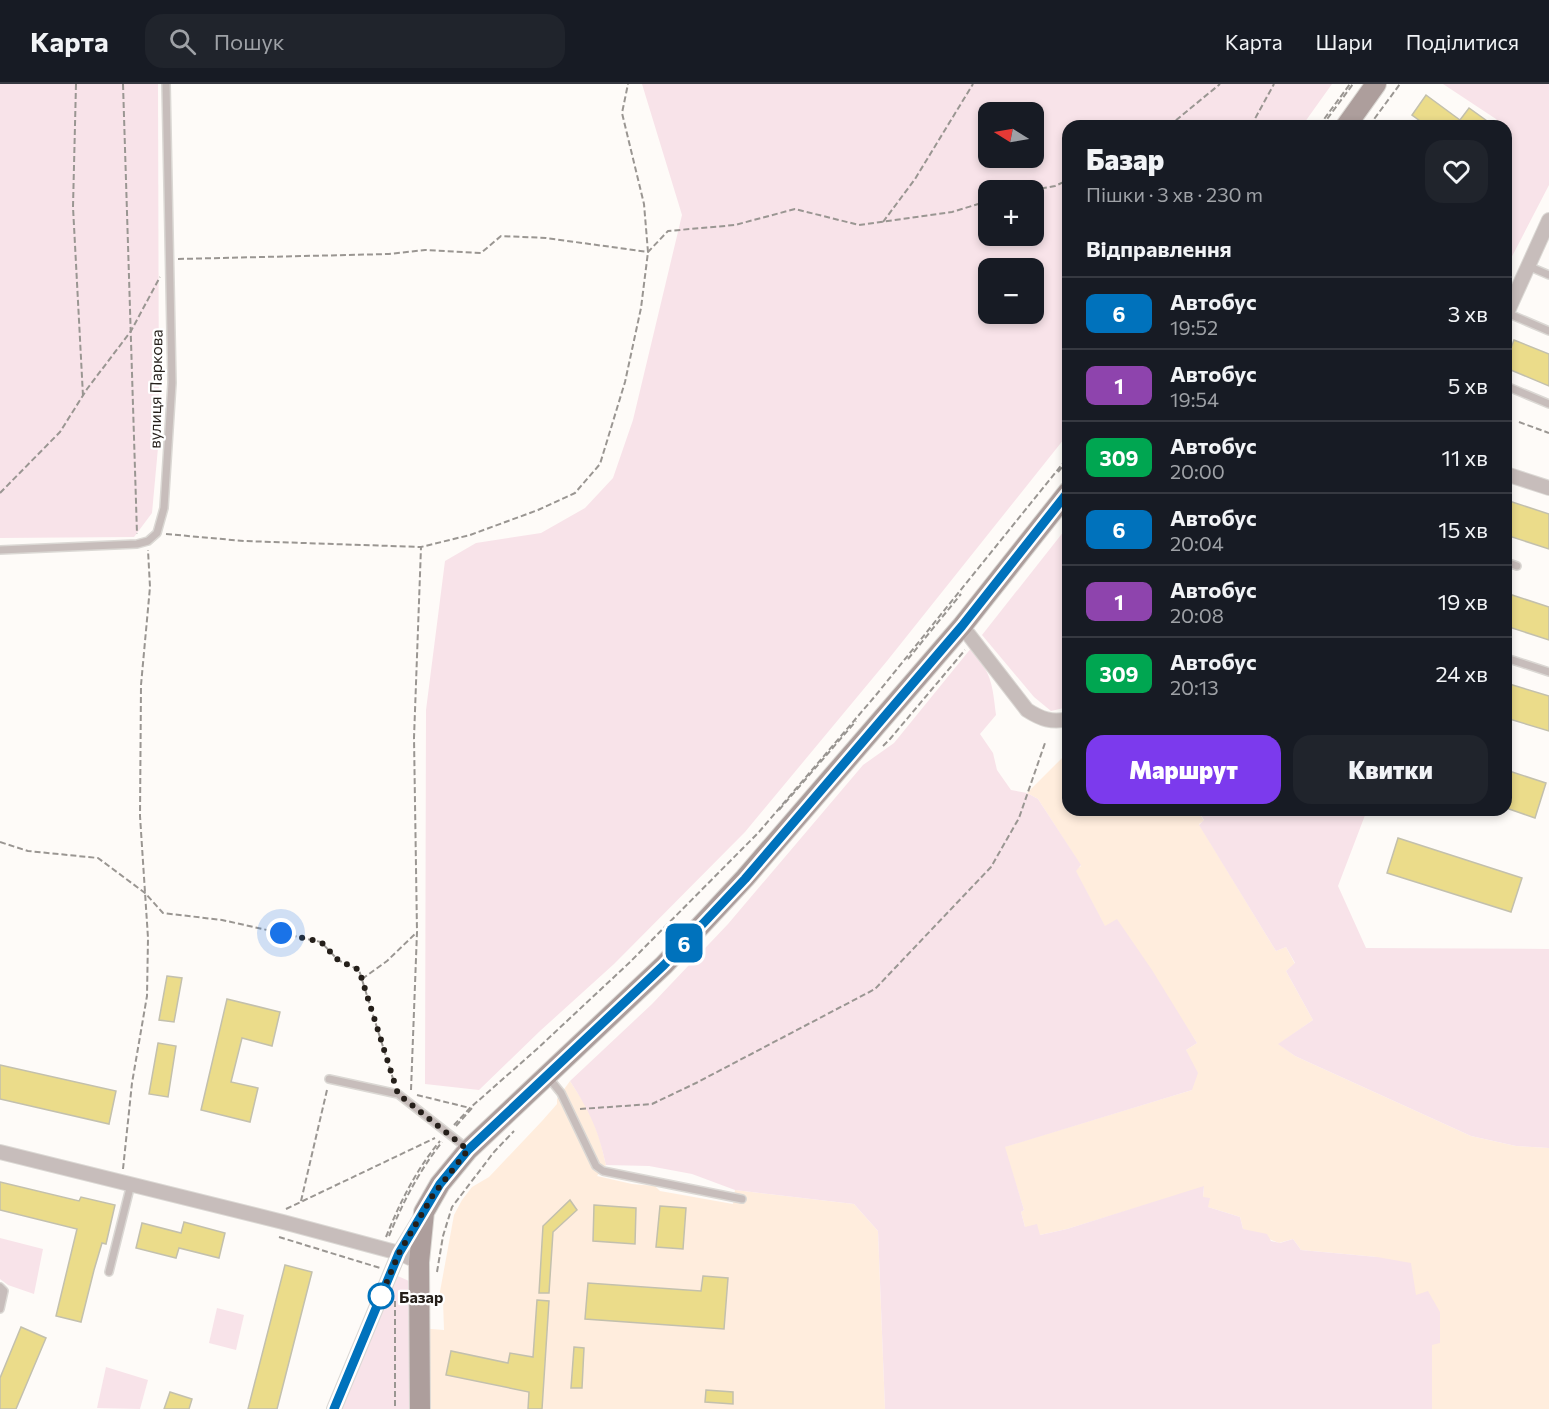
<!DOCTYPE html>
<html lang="uk">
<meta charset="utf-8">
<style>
body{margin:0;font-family:Commissioner,sans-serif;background:#20242c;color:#f1f3f6;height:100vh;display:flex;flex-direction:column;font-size:22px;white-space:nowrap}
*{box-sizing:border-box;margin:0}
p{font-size:20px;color:#9ea1a6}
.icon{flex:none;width:33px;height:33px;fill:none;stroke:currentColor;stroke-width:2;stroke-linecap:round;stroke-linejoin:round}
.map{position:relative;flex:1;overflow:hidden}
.panel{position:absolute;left:1062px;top:36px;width:450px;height:696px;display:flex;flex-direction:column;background:#171b24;border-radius:18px;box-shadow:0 3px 9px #0003}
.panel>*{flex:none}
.badge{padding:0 12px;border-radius:9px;font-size:21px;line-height:39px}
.needle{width:39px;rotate:281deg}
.controls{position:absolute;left:978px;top:18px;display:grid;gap:12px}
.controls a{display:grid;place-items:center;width:66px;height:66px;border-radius:12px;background:#171b24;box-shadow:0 3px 9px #0003;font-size:30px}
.you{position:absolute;width:30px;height:30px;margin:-15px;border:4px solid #fff;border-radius:50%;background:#1a73e8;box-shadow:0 0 0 9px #1a73e833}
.map>.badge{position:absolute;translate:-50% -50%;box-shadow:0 0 0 3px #fff}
h2{padding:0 24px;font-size:22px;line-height:54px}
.round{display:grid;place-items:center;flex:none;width:63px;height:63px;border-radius:18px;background:#20242c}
.summary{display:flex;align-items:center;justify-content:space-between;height:102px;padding:0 24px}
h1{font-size:28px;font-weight:800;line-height:45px}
.button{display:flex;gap:12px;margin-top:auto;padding:12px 24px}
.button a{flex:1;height:69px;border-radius:18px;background:#7c3aed;color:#fff;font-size:24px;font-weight:800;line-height:69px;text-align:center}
.button a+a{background:#20242c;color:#f1f3f6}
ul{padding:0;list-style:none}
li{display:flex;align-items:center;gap:18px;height:72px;padding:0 24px;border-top:2px solid #363941}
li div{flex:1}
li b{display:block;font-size:22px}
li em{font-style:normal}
li .badge{min-width:66px;font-weight:700;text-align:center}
header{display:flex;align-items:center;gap:36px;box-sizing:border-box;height:84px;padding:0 30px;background:#171b24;border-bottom:2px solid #363941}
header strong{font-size:28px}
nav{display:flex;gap:33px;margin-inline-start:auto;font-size:21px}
.search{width:420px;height:54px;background:#20242c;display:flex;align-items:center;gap:15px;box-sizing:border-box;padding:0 21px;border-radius:18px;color:#9ea1a6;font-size:22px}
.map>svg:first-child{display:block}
.built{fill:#ffeddd}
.green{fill:#f8e3e9;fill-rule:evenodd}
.building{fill:#ebdc8a;stroke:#c3c0ad;stroke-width:1.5}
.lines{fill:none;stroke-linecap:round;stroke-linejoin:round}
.service-casing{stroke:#dbd8d4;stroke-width:10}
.minor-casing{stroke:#dbd8d4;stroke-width:16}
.secondary-casing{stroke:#dbd8d4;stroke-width:22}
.path{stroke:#9a9692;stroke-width:2;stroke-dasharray:6 3;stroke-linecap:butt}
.service{stroke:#c7bdbb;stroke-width:7}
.minor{stroke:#c7bdbb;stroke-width:14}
.secondary{stroke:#ad9e9c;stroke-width:20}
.line-casing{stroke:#fff;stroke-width:14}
.line{stroke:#0072bc;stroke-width:9}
.walk{stroke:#251f1a;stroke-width:6;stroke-dasharray:0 10.8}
.stop-dot{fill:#fff;stroke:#0072bc;stroke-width:3}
.labels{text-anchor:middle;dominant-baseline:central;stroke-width:4.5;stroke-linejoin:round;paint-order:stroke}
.street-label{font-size:16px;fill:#251f1a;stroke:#fff}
.stop-label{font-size:16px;font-weight:bold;fill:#251f1a;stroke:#fff;text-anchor:start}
</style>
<header>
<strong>Карта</strong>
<div class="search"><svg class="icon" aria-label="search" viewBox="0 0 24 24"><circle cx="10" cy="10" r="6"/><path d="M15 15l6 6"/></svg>Пошук</div>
<nav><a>Карта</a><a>Шари</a><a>Поділитися</a></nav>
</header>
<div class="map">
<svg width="1549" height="1325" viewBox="0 0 1549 1325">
<rect width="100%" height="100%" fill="#fefbf8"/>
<g class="built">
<polygon points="1068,668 1068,726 1198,726 1204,737 1199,740 1276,867 1286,863 1295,880 1286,887 1313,936 1279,960 1295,972 1471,1052 1516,1062 1549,1064 1549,1325 1432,1325 1432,1261 1416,1211 1377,1173 1301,1166 1293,1155 1279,1159 1243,1145 1240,1133 1208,1123 1203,1113 1204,1103 1067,1145 1040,1151 1025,1143 1021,1128 1024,1126 1004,1063 1192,1006 1186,966 1197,959 1117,836 1105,843 1075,786 1081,782 1038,715 1027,709"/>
<polygon points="570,997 590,1028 600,1056 606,1081 597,1092 632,1100 655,1102 660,1107 733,1120 735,1106 854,1120 878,1147 885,1325 420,1325 419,1244 444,1246 443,1217 439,1213 454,1131 462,1116 472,1103 489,1093 542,1037 557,1020 557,1015"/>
</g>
<g class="green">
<polygon points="0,0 158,0 159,353 152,429 134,453 0,454"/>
<path d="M642 0H1332L1302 42H1068V350L887 577 745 748 614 880 540 947 479 1006 425 1000 426 626 445 477 476 459 541 449 585 424 613 394 633 336 682 131ZM988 28H1034V74H988ZM988 106H1034V152H988ZM1034 184V230H988V184Z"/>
<polygon points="1443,0 1549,0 1549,101 1506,184 1506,54 1509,50 1506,42 1502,42 1496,35"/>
<polygon points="1068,442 1068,623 1051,627 1034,613 982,551"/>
<path d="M972 563C975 574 979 574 984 583 993 596 994 616 996 631L980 650 993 669 997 686 1011 706 1027 709 1038 715 1081 781 1076 787 1105 842 1117 835 1152 886 1197 959 1186 966 1198 989 1192 1006 1005 1063 1024 1126 1021 1128 1025 1143 1037 1140 1040 1151 1067 1145 1204 1102 1203 1113 1210 1114 1208 1123 1240 1133 1243 1145 1267 1150 1271 1157 1280 1159 1293 1155 1301 1166 1377 1173 1411 1179 1416 1211 1428 1207 1440 1228V1259L1432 1261V1325H885L878 1147 854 1120 735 1106 692 1090 649 1082 606 1081C598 1045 590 1028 570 997L652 920 728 840 863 681 894 659Z"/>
<polygon points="1198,726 1367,726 1338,802 1366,864 1549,865 1549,1064 1516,1062 1471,1052 1295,972 1278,960 1313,936 1286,887 1295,879 1286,863 1276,867 1199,741 1204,736"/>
<polygon points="0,1154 43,1165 34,1210 8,1201 0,1195"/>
<polygon points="391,1189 418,1201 420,1325 334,1325"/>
<polygon points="217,1224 244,1231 236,1266 209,1259"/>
<polygon points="106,1283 148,1296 140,1325 97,1324"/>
</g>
<g class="building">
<polygon points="1426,11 1460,36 1469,24 1494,42 1427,42 1412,31"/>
<polygon points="1514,256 1549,270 1549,302 1506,284 1506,277"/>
<polygon points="1506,416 1549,430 1549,465 1506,451"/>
<polygon points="1506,509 1549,523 1549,556 1506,542"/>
<polygon points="1506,599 1549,612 1549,647 1506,634"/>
<polygon points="1506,686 1546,699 1535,734 1506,724"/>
<polygon points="1398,754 1522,794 1511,828 1387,789"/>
<polygon points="167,892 182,894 174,938 159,936"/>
<polygon points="227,915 280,928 272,962 242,954 231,998 258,1004 250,1038 201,1026"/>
<polygon points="158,959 176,962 168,1013 149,1010"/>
<polygon points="0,981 116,1007 109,1040 0,1015"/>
<polygon points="0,1098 79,1117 81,1113 115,1121 106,1160 102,1159 94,1186 81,1238 56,1232 77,1145 0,1126"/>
<polygon points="570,1116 577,1126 553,1148 549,1209 539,1209 543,1142"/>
<polygon points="594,1121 636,1124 635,1160 593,1157"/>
<polygon points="660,1122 686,1124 683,1165 656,1163"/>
<polygon points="184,1138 225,1149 219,1174 179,1164 176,1174 136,1164 142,1139 181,1149"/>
<polygon points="285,1181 312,1188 277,1325 248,1325"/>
<polygon points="703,1192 728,1194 724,1245 585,1235 588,1199 701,1207"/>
<polygon points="537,1216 549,1217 542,1325 528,1325 529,1308 446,1291 451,1267 508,1279 510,1269 533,1273"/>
<polygon points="21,1243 46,1254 16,1325 0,1325 0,1294"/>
<polygon points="574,1263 584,1264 582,1304 571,1304"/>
<polygon points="706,1306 733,1308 733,1320 705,1318"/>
<polygon points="170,1308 192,1315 189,1325 164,1325"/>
</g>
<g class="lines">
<defs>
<g id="service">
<polyline points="1528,182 1549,191"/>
<polyline points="1507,229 1549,247"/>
<polyline points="1506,302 1549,320"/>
<polyline points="0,466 137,460 148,457 157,449 164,424 172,299 166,0"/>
<polyline points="1506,478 1517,482"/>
<polyline points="1506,574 1549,588"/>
<polyline points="548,993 561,1009 596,1082 603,1087 742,1115"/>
<polyline points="329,995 398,1010 468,1065"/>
<polyline points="109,1188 131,1100"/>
<polyline points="0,1203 4,1207 0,1225"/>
</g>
<g id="minor">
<polyline points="1506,231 1549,136"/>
<polyline points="1506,390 1549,404"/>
<path d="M962 542 1027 626C1041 635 1052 639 1068 635"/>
<polyline points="0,1068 283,1138 399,1169 419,1178"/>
<polyline points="334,1325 399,1169 421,1133"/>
</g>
<g id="secondary">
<polyline points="1346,42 1376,0"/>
<polyline points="420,1325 419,1178 424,1128 440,1100 468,1066 664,881 745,794 962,542 1068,408"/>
</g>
</defs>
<use href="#service" class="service-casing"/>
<use href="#minor" class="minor-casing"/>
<use href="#secondary" class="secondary-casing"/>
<g class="path">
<polyline points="76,0 73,123 83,312"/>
<polyline points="123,0 137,450"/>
<polyline points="1169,42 1220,0"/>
<polyline points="1251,42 1274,0"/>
<polyline points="1319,42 1350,0"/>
<polyline points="1322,42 1353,0"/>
<polyline points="1369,42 1400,0"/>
<polyline points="1032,106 1055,102 1068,96"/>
<polyline points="883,138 915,95 973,0"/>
<polyline points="178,175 389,170 425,166 481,169 501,152 546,154 648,168 668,147 735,141 795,125 859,141 952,128 988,117"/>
<polyline points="1519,338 1549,349"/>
<polyline points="1058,388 1068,376"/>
<polyline points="0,409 60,348 87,305 131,247 160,193"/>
<polyline points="166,450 244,457 421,463 470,451 538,426 575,409 600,380 625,298 641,224 648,168 644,120 622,29 628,0"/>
<polyline points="908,575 961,510"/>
<polyline points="883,662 890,655 965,566"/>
<polyline points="779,726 856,637"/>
<polyline points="0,758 28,767 98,774 145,809 163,829 222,836 321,858 338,876 359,886 394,998"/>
<polyline points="362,895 387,877 416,849"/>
<polyline points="411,1006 417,848 414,654 421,463"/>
<polyline points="417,1011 470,1024"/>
<polyline points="580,1025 652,1020 696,999 875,905 991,783 1019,734 1045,659"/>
<polyline points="454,1041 470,1024 537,965 629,879 759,748 876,611 1068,373"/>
<polyline points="456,1042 472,1024"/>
<polyline points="123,1085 132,999 147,912 148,854 140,732 141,601 150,503 148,466"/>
<polyline points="301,1117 327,1006"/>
<polyline points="286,1125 435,1054"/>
<path d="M389 1152C403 1118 419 1087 442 1058"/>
<polyline points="279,1153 380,1184"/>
<path d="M386 1153C400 1118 416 1086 440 1057"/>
<polyline points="437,1188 443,1152 452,1123 494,1068 514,1047"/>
<polyline points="395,1217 395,1325"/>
</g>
<use href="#service" class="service"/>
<use href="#minor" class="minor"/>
<use href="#secondary" class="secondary"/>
</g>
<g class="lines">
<defs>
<polyline id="line" points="334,1325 399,1169 440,1100 468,1066 664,881 745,795 962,542 1068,408"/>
</defs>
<use href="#line" class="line-casing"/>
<use href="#line" class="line"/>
<polyline class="walk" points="281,849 321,858 338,876 359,886 398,1010 468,1066 433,1111 399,1169 381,1212"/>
</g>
<circle class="stop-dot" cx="381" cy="1212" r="12"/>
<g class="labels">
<g class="street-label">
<text transform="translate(155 305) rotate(-89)">вулиця Паркова</text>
</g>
<g class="stop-label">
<text x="399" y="1212">Базар</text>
</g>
</g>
</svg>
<div class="controls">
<a><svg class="needle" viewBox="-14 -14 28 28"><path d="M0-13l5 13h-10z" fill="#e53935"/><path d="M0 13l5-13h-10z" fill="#9ea1a6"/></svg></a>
<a>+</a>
<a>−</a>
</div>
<div class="you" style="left:281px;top:849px"></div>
<b class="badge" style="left:684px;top:859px;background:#0072bc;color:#fff">6</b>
<section class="panel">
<div class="summary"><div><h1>Базар</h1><p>Пішки · 3 хв · 230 m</p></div><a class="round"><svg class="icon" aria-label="heart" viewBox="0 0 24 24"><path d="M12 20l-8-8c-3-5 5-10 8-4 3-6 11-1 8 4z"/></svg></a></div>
<h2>Відправлення</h2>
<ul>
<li><span class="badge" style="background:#0072bc;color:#fff">6</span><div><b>Автобус</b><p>19:52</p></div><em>3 хв</em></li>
<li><span class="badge" style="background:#8e44ad;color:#fff">1</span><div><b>Автобус</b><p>19:54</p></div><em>5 хв</em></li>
<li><span class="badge" style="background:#00a651;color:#fff">309</span><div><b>Автобус</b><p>20:00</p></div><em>11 хв</em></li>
<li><span class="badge" style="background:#0072bc;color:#fff">6</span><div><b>Автобус</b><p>20:04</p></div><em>15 хв</em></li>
<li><span class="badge" style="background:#8e44ad;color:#fff">1</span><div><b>Автобус</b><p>20:08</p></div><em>19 хв</em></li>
<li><span class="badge" style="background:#00a651;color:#fff">309</span><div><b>Автобус</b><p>20:13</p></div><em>24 хв</em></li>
</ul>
<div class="button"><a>Маршрут</a><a>Квитки</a></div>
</section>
</div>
